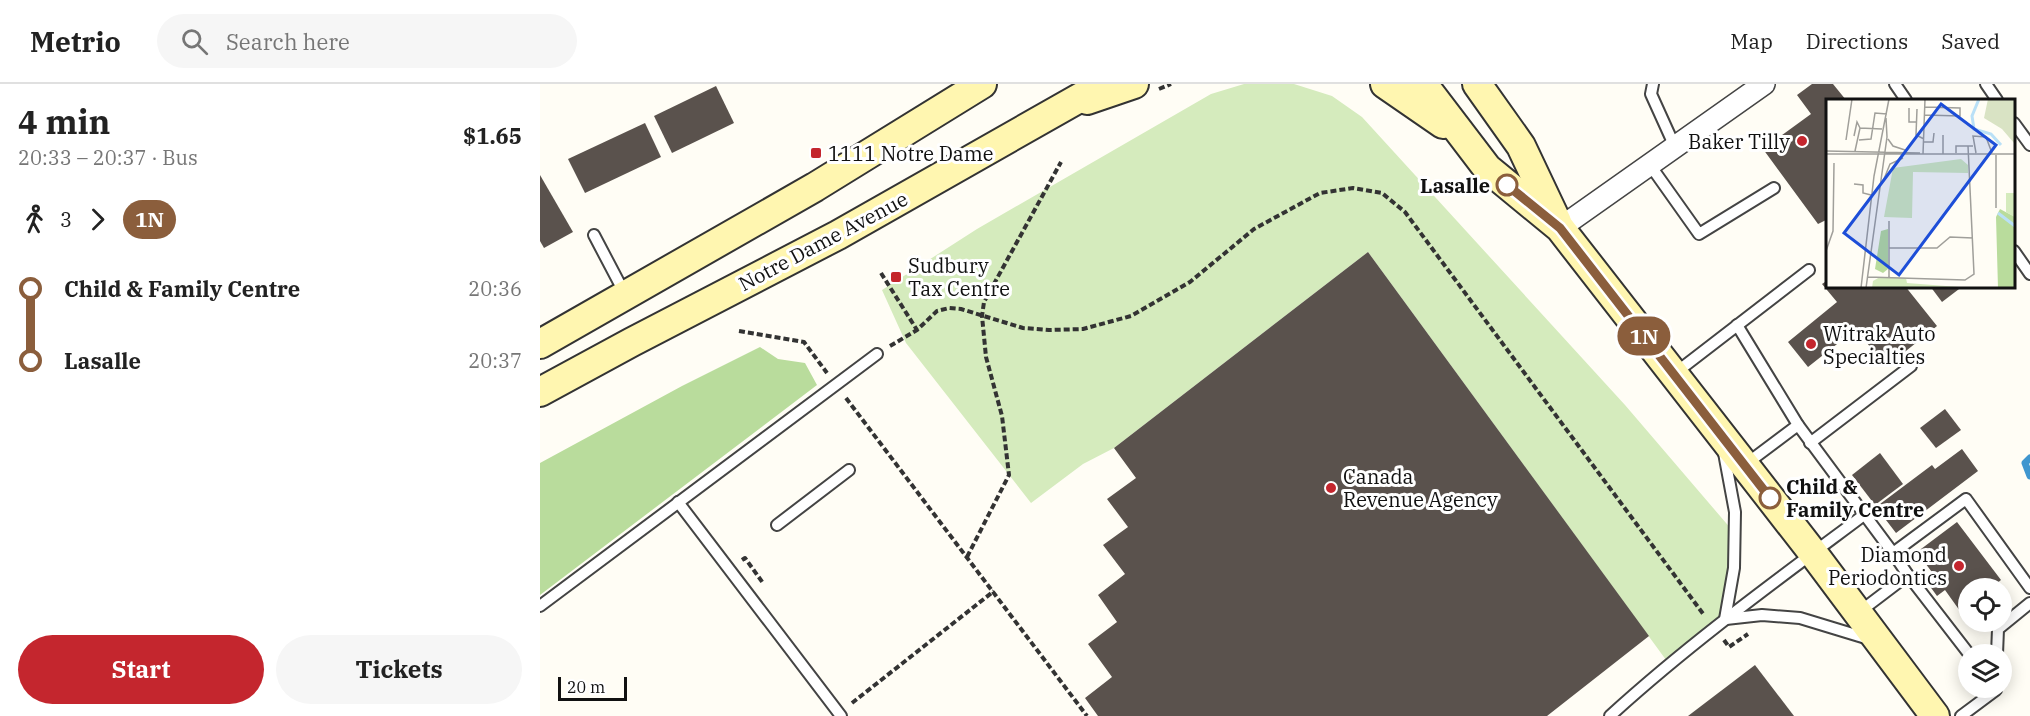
<!DOCTYPE html>
<meta charset="utf-8">
<style>
body{margin:0;font-family:"IBM Plex Serif",serif;background:#f6f6f6;color:#222;height:100vh;display:flex;flex-direction:column;font-size:22px;white-space:nowrap}
*{box-sizing:border-box;margin:0}
p{font-size:20px;color:#767676}
.icon{flex:none;width:33px;height:33px;fill:none;stroke:currentColor;stroke-width:2;stroke-linecap:round;stroke-linejoin:round}
.map{position:relative;flex:1;overflow:hidden}
.drawer{display:flex;flex-direction:column;background:#fff;width:540px}
.drawer>*{flex:none}
.badge{padding:0 12px;border-radius:20px;font-size:21px;line-height:39px}
.controls{position:absolute;left:1418px;top:494px;display:grid;gap:12px}
.controls a{display:grid;place-items:center;width:54px;height:54px;border-radius:50%;background:#fff;box-shadow:0 3px 15px #0003;font-size:30px}
.scale{position:absolute;left:18px;bottom:15px;width:69px;box-sizing:border-box;padding-left:6px;border:3px solid #111;border-top:0;font-size:16px;line-height:21px;white-space:nowrap;color:#111;-webkit-text-stroke:4px #fff;paint-order:stroke}
.map>.badge{position:absolute;translate:-50% -50%;box-shadow:0 0 0 3px #fff}
.legs{display:flex;align-items:center;gap:9px;height:66px;padding:0 18px;font-size:20px}
.legs p{margin-inline-start:auto}
.head{display:flex;align-items:center;justify-content:space-between;height:102px;padding:0 18px}
h1{font-size:33px;font-weight:800;line-height:45px}
.action{display:flex;gap:12px;margin-top:auto;padding:12px 18px}
.action a{flex:1;height:69px;border-radius:36px;background:#c4262e;color:#fff;font-size:24px;font-weight:800;line-height:69px;text-align:center}
.action a+a{background:#f6f6f6;color:#222}
ul{padding:0 18px;list-style:none}
li{display:flex;align-items:center;gap:21px;height:72px;font-size:22px}
li i{display:grid;place-items:center;width:9px;height:100%;margin:0 8px;background:currentColor}
li i::after{content:'';width:15px;height:15px;margin:-8px;border:4px solid;border-radius:50%;background:#fff}
li p{margin-inline-start:auto}
li:first-child i{background:linear-gradient(#0000 50%,currentColor 0)}
li:last-child i{background:linear-gradient(currentColor 50%,#0000 0)}
header{display:flex;align-items:center;gap:36px;box-sizing:border-box;height:84px;padding:0 30px;background:#fff;border-bottom:2px solid #e0e0e0}
header strong{font-size:28px}
nav{display:flex;gap:33px;margin-inline-start:auto;font-size:21px}
.search{width:420px;height:54px;background:#f6f6f6;display:flex;align-items:center;gap:15px;box-sizing:border-box;padding:0 21px;border-radius:33px;color:#767676;font-size:22px}
main{display:flex;flex:1;min-height:0}
.map>svg:first-child{display:block}
.green{fill:#d5ebbd}
.forest{fill:#b9dc9c}
.lines{fill:none;stroke-linecap:round;stroke-linejoin:round}
.stream{stroke:#3f96cf;stroke-width:7}
.building{fill:#5a524d}
.lane-casing{stroke:#444;stroke-width:14}
.street-casing{stroke:#444;stroke-width:24}
.secondary-casing{stroke:#333;stroke-width:32}
.path{stroke:#333;stroke-width:4;stroke-dasharray:6 3;stroke-linecap:butt}
.lane{stroke:#fff;stroke-width:10}
.street{stroke:#fff;stroke-width:21}
.secondary{stroke:#fff6b0;stroke-width:28}
.line-1-casing{stroke:#fff;stroke-width:14}
.line-1{stroke:#8b5e3c;stroke-width:9}
.poi-dot{fill:#c4262e;stroke:#fff;stroke-width:2}
.stop-1-dot{fill:#fff;stroke:#8b5e3c;stroke-width:3}
.labels{text-anchor:middle;dominant-baseline:central;stroke-width:6;stroke-linejoin:round;paint-order:stroke}
.poi-label{font-size:20px;fill:#111;stroke:#fff;text-anchor:start}
.stop-label{font-size:20px;font-weight:bold;fill:#111;stroke:#fff;text-anchor:end}
.street-label{font-size:20px;fill:#111;stroke:#fff}
.inset-river{fill:none;stroke:#b9e0f7;stroke-width:3}
.inset-road{fill:none;stroke:#a09f9a;stroke-width:1.5}
.view{fill:#1d4ed8;fill-opacity:0.15;stroke:#1d4ed8;stroke-width:3}
.inset-edge{fill:none;stroke:#111;stroke-width:3}
</style>
<header>
<strong>Metrio</strong>
<div class="search"><svg class="icon" aria-label="search" viewBox="0 0 24 24"><circle cx="10" cy="10" r="6"/><path d="M15 15l6 6"/></svg>Search here</div>
<nav><a>Map</a><a>Directions</a><a>Saved</a></nav>
</header>
<main>
<section class="drawer">
<div class="head"><div><h1>4 min</h1><p>20:33 – 20:37 · Bus</p></div><b>$1.65</b></div>
<div class="legs"><svg class="icon" aria-label="walk" viewBox="0 0 24 24"><circle cx="13" cy="4" r="2"/><path d="M13 8l-2 6 4 7M11 14l-3 7M7 12l3-4h3l4 4"/></svg>3<svg class="icon" aria-label="forward" viewBox="0 0 24 24"><path d="M9 5l7 7-7 7"/></svg><b class="badge" style="background:#8b5e3c;color:#fff">1N</b></div>
<ul>
<li><i style="color:#8b5e3c"></i><b>Child &amp; Family Centre</b><p>20:36</p></li>
<li><i style="color:#8b5e3c"></i><b>Lasalle</b><p>20:37</p></li>
</ul>
<div class="action"><a>Start</a><a>Tickets</a></div>
</section>
<div class="map">
<svg width="1490" height="632" viewBox="0 0 1490 632">
<rect width="100%" height="100%" fill="#fffdf5"/>
<polygon class="green" points="704,0 754,0 792,12 822,33 1085,321 1192,446 1185,535 1129,580 828,168 574,364 543,380 491,419 366,259 342,206 437,145 671,10"/>
<polygon class="forest" points="220,263 238,275 265,279 277,301 0,511 0,379 142,302"/>
<g class="lines">
<polyline class="stream" points="1490,374 1485,379 1490,392"/>
</g>
<g class="building">
<polygon points="1272,0 1293,0 1306,16 1288,16 1288,135 1278,140 1223,65 1271,30 1257,11"/>
<polygon points="176,2 194,39 132,69 114,32"/>
<polygon points="105,39 121,73 45,109 28,75"/>
<polygon points="0,91 33,148 4,164 0,157"/>
<polygon points="828,168 1109,552 1007,632 558,632 545,614 572,593 548,560 577,538 558,511 585,490 563,461 588,443 567,415 596,394 574,364"/>
<polygon points="1288,196 1288,202 1365,202 1397,242 1346,283 1316,245 1268,283 1248,258 1297,218 1282,200"/>
<polygon points="1390,202 1423,202 1402,218"/>
<polygon points="1405,325 1421,346 1396,364 1380,344"/>
<polygon points="1422,365 1438,387 1356,449 1336,423 1392,381 1395,385"/>
<polygon points="1340,369 1363,400 1335,421 1312,391"/>
<polygon points="1417,438 1461,496 1451,504 1428,504 1428,521 1420,527 1405,506 1397,512 1389,501 1397,495 1377,468"/>
<polygon points="1215,581 1254,632 1148,632"/>
</g>
<g class="lines">
<defs>
<g id="lane">
<polyline points="1113,0 1111,10 1135,63"/>
<polyline points="1355,0 1366,16"/>
<polyline points="1446,0 1457,16"/>
<polyline points="1474,39 1490,61"/>
<polyline points="1110,81 1159,150 1234,104"/>
<polyline points="54,151 85,210"/>
<polyline points="1474,167 1490,190"/>
<polyline points="1197,241 1258,341"/>
<polyline points="1134,290 1269,186"/>
<polyline points="1270,359 1371,282"/>
<polyline points="1184,369 1195,428 1194,484 1185,535"/>
<polyline points="1206,380 1258,341 1353,469"/>
<polyline points="138,418 301,632"/>
<polyline points="237,441 309,386"/>
<polyline points="1368,491 1429,570"/>
<polyline points="0,522 337,270"/>
<polyline points="1318,529 1368,491 1353,469 1426,415 1490,504"/>
<polyline points="1186,535 1222,531 1260,534 1329,555"/>
<polyline points="1457,570 1458,545 1490,519"/>
<path d="M1070 632C1150 559 1237 496 1324 431"/>
<polyline points="1421,632 1456,606 1456,603"/>
</g>
<polyline id="street" points="1020,144 1224,0"/>
<g id="secondary">
<polyline points="845,0 903,40"/>
<polyline points="883,0 947,84 1020,144 1273,469 1395,632"/>
<polyline points="937,0 981,62 1017,138"/>
<polyline points="547,16 594,0"/>
<polyline points="0,260 275,103 442,0"/>
<polyline points="0,308 92,258 298,151 564,0"/>
</g>
</defs>
<use href="#lane" class="lane-casing"/>
<use href="#street" class="street-casing"/>
<use href="#secondary" class="secondary-casing"/>
<g class="path">
<polyline points="619,5 631,0"/>
<polyline points="341,189 377,246"/>
<polyline points="199,247 264,258 287,289"/>
<polyline points="350,262 377,246 397,227 409,224 421,225 483,244 509,246 543,245 591,232 650,198 714,145 780,109 813,104 842,109 865,128 1164,531"/>
<polyline points="306,314 547,632"/>
<polyline points="427,473 469,391 462,332 446,273 442,232 444,218 521,78"/>
<polyline points="202,476 205,474 223,499"/>
<polyline points="1184,556 1189,563 1208,550"/>
<polyline points="312,619 454,507"/>
</g>
<use href="#lane" class="lane"/>
<use href="#street" class="street"/>
<use href="#secondary" class="secondary"/>
</g>
<g class="lines">
<defs>
<polyline id="line-1" points="967,101 1020,144 1230,414"/>
</defs>
<use href="#line-1" class="line-1-casing"/>
<use href="#line-1" class="line-1"/>
</g>
<g class="poi-dot">
<circle cx="1262" cy="57" r="6"/>
<rect x="270" y="63" width="12" height="12" rx="3"/>
<rect x="350" y="187" width="12" height="12" rx="3"/>
<circle cx="1271" cy="260" r="6"/>
<circle cx="791" cy="404" r="6"/>
<circle cx="1419" cy="482" r="6"/>
</g>
<g class="stop-1-dot">
<circle cx="967" cy="101" r="10"/>
<circle cx="1230" cy="414" r="10"/>
</g>
<g class="labels">
<g class="poi-label">
<text x="1250" y="57" text-anchor="end">Baker Tilly</text>
<text x="288" y="69">1111 Notre Dame</text>
<text x="368" y="181">Sudbury<tspan x="368" dy="23">Tax Centre</tspan></text>
<text x="1283" y="249">Witrak Auto<tspan x="1283" dy="23">Specialties</tspan></text>
<text x="803" y="392">Canada<tspan x="803" dy="23">Revenue Agency</tspan></text>
<text x="1407" y="470" text-anchor="end">Diamond<tspan x="1407" dy="23">Periodontics</tspan></text>
</g>
<g class="stop-label">
<text x="950" y="101">Lasalle</text>
<text x="1246" y="402" text-anchor="start">Child &amp;<tspan x="1246" dy="23">Family Centre</tspan></text>
</g>
<g class="street-label">
<text transform="translate(283 157) rotate(-28)">Notre Dame Avenue</text>
</g>
</g>
<g transform="translate(1286 15)">
<rect width="189" height="189" fill="#fffdf5"/>
<path d="M135 60 142 66V74L87 73 86 119 58 118 67 69ZM180 94H189V118L180 113ZM54 178 80 179 81 184 146 189H46L47 182Z" fill="#d5ebbd"/>
<path d="M174 110 189 118V189H172L170 118ZM62 130V170L57 174 49 170 55 132Z" fill="#b9dc9c"/>
<path d="M162 0H189V51L188 44 176 30 158 19Z" fill="#d9e3c4"/>
<path class="inset-river" d="M153 0 146 17 148 30 165 35 175 46M172 114 189 127"/>
<path class="inset-road" d="M83 9V23H90M91 10 90 36 98 40M98 16 134 17V9L99 8M117 36V55M28 37 31 23 34 29M62 40 67 47 79 51M20 41 26 0M33 41 45 40 49 14 61 15M97 43H107L108 34M0 52 94 54M29 52 34 29 56 30M130 54V47H147M150 54 147 37 160 38 166 54M0 55H189M97 55 99 0M170 56V109M58 80 64 65 77 59M28 85 37 86V94L45 96M63 149H111L124 138 147 139M0 152 7 132 8 64M42 178 139 181 148 175 142 47M63 179V122M35 189 48 77 63 0M40 189 61 38 60 19"/>
<path class="view" d="M115 5 170 46 73 176 18 134Z"/>
<rect width="189" height="189" class="inset-edge"/>
</g>
</svg>
<div class="controls">
<a><svg class="icon" aria-label="locate" viewBox="0 0 24 24"><circle cx="12" cy="12" r="6"/><path d="M12 2v4M12 18v4M2 12h4M18 12h4"/></svg></a>
<a><svg class="icon" aria-label="layers" viewBox="0 0 24 24"><path d="M12 4l9 5-9 5-9-5zM3 14l9 5 9-5"/></svg></a>
</div>
<div class="scale">20 m</div>
<b class="badge" style="left:1104px;top:252px;background:#8b5e3c;color:#fff">1N</b>
</div>
</main>
